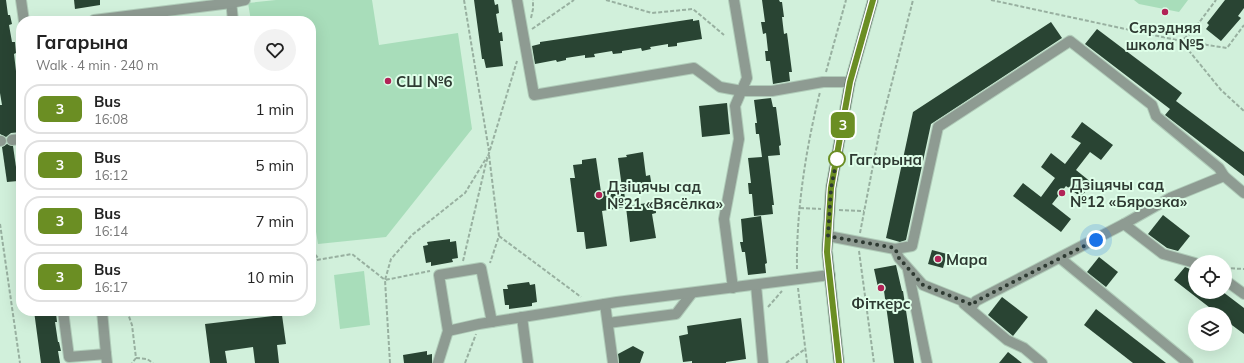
<!DOCTYPE html>
<meta charset="utf-8">
<style>
body{margin:0;font-family:Mulish,sans-serif;background:#f2f2f2;color:#222;height:100vh;display:flex;flex-direction:column;font-size:15px;white-space:nowrap}
*{box-sizing:border-box;margin:0}
p{font-size:13px;color:#767676}
.icon{flex:none;width:22px;height:22px;fill:none;stroke:currentColor;stroke-width:2;stroke-linecap:round;stroke-linejoin:round}
.map{position:relative;flex:1;overflow:hidden}
.drawer{position:absolute;left:16px;top:16px;width:300px;height:300px;display:flex;flex-direction:column;background:#fff;border-radius:16px;box-shadow:0 4px 16px #0002}
.drawer>*{flex:none}
.badge{padding:0 8px;border-radius:6px;font-size:14px;line-height:26px}
.tools{position:absolute;left:1188px;top:255px;display:grid;gap:8px}
.tools a{display:grid;place-items:center;width:44px;height:44px;border-radius:50%;background:#fff;box-shadow:0 4px 16px #0002;font-size:20px}
.you{position:absolute;width:20px;height:20px;margin:-10px;border:3px solid #fff;border-radius:50%;background:#1a73e8;box-shadow:0 0 0 6px #1a73e833}
.map>.badge{position:absolute;translate:-50% -50%;box-shadow:0 0 0 2px #fff}
.round{display:grid;place-items:center;flex:none;width:42px;height:42px;border-radius:21px;background:#f2f2f2}
.headline{display:flex;align-items:center;justify-content:space-between;height:68px;padding:0 20px}
h1{font-size:19px;font-weight:700;line-height:30px}
ul{padding:0;list-style:none}
li{display:flex;align-items:center;gap:12px;height:50px;margin:0 8px 6px;padding:0 12px;border:2px solid #e0e0e0;border-radius:16px}
li div{flex:1}
li b{display:block;font-size:15px}
li em{font-style:normal}
li .badge{min-width:44px;font-weight:700;text-align:center}
.map>svg:first-child{display:block}
.park{fill:#a8ddba}
.building{fill:#294433}
.lines{fill:none;stroke-linecap:round;stroke-linejoin:round}
.minor-casing{stroke:#b0ccb9;stroke-width:12}
.major-casing{stroke:#b0ccb9;stroke-width:12}
.path{stroke:#98b0a0;stroke-width:2;stroke-dasharray:4 2;stroke-linecap:butt}
.minor{stroke:#8e9b92;stroke-width:10}
.major{stroke:#465d4d;stroke-width:10}
.line-casing{stroke:#fff;stroke-width:9}
.line{stroke:#6b8e23;stroke-width:6}
.walk{stroke:#2e3a32;stroke-width:4;stroke-dasharray:0 7.2}
.poi-dot{fill:#b22357;stroke:#defee8;stroke-width:1.5}
.stop-dot{fill:#fff;stroke:#6b8e23;stroke-width:2}
.labels{text-anchor:middle;dominant-baseline:central;stroke-width:4;stroke-linejoin:round;paint-order:stroke}
.poi-label{font-size:15px;font-weight:bold;fill:#2e3a32;stroke:#defee8;text-anchor:start}
.stop-label{font-size:15px;font-weight:bold;fill:#2e3a32;stroke:#defee8;text-anchor:start}
</style>
<div class="map">
<svg width="1244" height="363" viewBox="0 0 1244 363">
<rect width="100%" height="100%" fill="#d1f0db"/>
<g class="park">
<polygon points="276,0 372,0 379,45 458,33 472,129 386,237 318,244 311,201 311,21 251,21 248,3"/>
<polygon points="1134,0 1188,0 1179,12 1139,4"/>
<polygon points="364,271 370,325 340,329 334,275"/>
</g>
<g class="building">
<polygon points="0,0 6,0 8,15 10,15 12,24 9,25 12,42 15,42 16,53 14,54 16,71 19,70 21,80 18,80 21,103 21,132 11,133 6,137 0,134 0,105 2,105 0,93"/>
<polygon points="74,0 100,0 100,5 75,9"/>
<polygon points="474,0 494,0 495,5 498,4 499,13 496,14 499,33 502,32 503,41 500,41 503,66 486,68 484,59 482,59"/>
<polygon points="762,0 779,0 780,2 782,2 784,17 782,17 784,34 787,33 792,72 789,72 790,81 773,84 770,61 766,61 765,51 768,51 766,33 763,34 761,22 765,22"/>
<polygon points="1225,0 1244,0 1244,8 1238,16 1241,18 1221,41 1206,29 1209,25 1207,23"/>
<polygon points="693,19 693,21 699,20 702,39 677,43 677,46 668,47 668,44 650,47 651,49 642,51 641,48 622,51 622,53 613,54 612,51 594,54 595,57 585,58 585,55 566,58 566,60 557,62 556,60 535,64 532,46 540,44 540,42"/>
<polygon points="1051,22 1062,38 931,124 906,240 900,242 886,238 913,112"/>
<polygon points="1097,29 1182,93 1176,101 1244,152 1244,176 1165,115 1170,109 1085,44"/>
<polygon points="771,98 773,107 776,107 781,145 779,146 780,155 768,156 774,205 772,205 773,214 754,216 752,194 749,194 748,183 751,183 748,158 762,157 759,134 756,134 755,123 757,123 754,100"/>
<polygon points="727,103 730,134 702,137 699,106"/>
<polygon points="1082,122 1113,145 1101,160 1090,152 1076,170 1092,183 1081,197 1066,186 1052,204 1071,219 1061,232 1013,196 1023,183 1041,197 1055,178 1041,167 1051,153 1065,164 1081,143 1071,137"/>
<polygon points="7,144 13,146 18,181 7,182 2,147"/>
<polygon points="643,152 646,176 650,175 652,187 624,191 626,206 655,202 656,213 652,214 656,238 630,242 626,207 602,211 607,246 586,249 584,232 577,232 570,178 575,178 573,165 582,164 582,160 596,158 601,192 622,188 618,158 627,157 626,155"/>
<polygon points="1163,215 1190,236 1178,251 1167,248 1148,234"/>
<polygon points="761,216 767,263 765,264 766,273 748,275 745,252 742,252 740,242 743,242 741,219"/>
<polygon points="450,239 450,242 456,241 458,258 452,259 453,262 431,266 431,262 426,263 423,246 428,245 427,242"/>
<polygon points="932,250 947,254 943,268 928,264"/>
<polygon points="1099,257 1118,272 1106,287 1087,272"/>
<polygon points="896,265 902,291 903,291 914,363 894,363 884,291 879,292 874,269"/>
<polygon points="1185,267 1195,271 1195,292 1223,292 1244,308 1244,334 1225,320 1225,314 1218,314 1174,280"/>
<polygon points="529,282 530,285 535,284 537,302 532,303 532,306 509,309 509,305 505,305 503,289 508,289 507,285"/>
<polygon points="1002,297 1028,317 1013,336 988,315"/>
<polygon points="1096,309 1166,363 1133,363 1084,325"/>
<polygon points="34,311 54,311 54,313 56,313 57,322 55,322 58,342 59,342 61,351 58,351 60,363 41,363"/>
<polygon points="282,315 286,344 277,345 279,363 255,363 253,347 225,351 227,363 210,363 205,324"/>
<polygon points="741,318 746,359 726,362 726,363 692,363 692,361 683,362 679,336 688,334 687,326"/>
<polygon points="633,346 644,352 640,363 619,363 618,354"/>
<polygon points="427,351 427,355 432,354 432,363 404,363 403,355"/>
<polygon points="1008,352 1022,363 999,363"/>
</g>
<g class="lines">
<defs>
<g id="minor">
<polyline points="21,0 24,21"/>
<polyline points="231,0 233,21"/>
<polyline points="517,0 534,95 694,68 720,87 742,91 772,91 823,82 850,82"/>
<polyline points="94,20 231,3 245,0"/>
<polyline points="12,140 21,139"/>
<polyline points="0,141 1,141"/>
<polyline points="1124,224 1170,198 1224,176 1244,193"/>
<polyline points="828,236 895,249 899,258 923,285 973,305 976,301 1124,224 1163,254 1195,263"/>
<polyline points="895,249 912,246 938,127 1070,41 1152,105 1156,116 1219,168 1224,176"/>
<polyline points="1060,258 1188,363"/>
<polyline points="908,270 927,363"/>
<polyline points="1225,280 1244,294"/>
<polyline points="756,285 763,363"/>
<polyline points="733,288 724,219 739,139 735,106 747,78 734,0"/>
<polyline points="605,304 613,363"/>
<polyline points="964,304 1007,340 1024,348 1042,363"/>
<polyline points="63,311 69,357 106,354 107,363"/>
<polyline points="102,311 106,354"/>
<polyline points="522,317 528,363"/>
<polyline points="608,323 676,314 692,293"/>
<polyline points="448,331 479,324 617,302 830,275"/>
<polyline points="438,363 448,331 439,275 481,268 492,322"/>
</g>
<polyline id="major" points="839,363 827,251 831,188 850,82 873,0"/>
</defs>
<use href="#minor" class="minor-casing"/>
<use href="#major" class="major-casing"/>
<g class="path">
<polyline points="464,0 489,151"/>
<polyline points="606,0 652,13 693,9 724,35"/>
<polyline points="991,0 1181,41 1192,32 1216,0"/>
<polyline points="531,18 533,9 533,0"/>
<polyline points="532,29 574,0"/>
<polyline points="1181,41 1221,90 1244,111"/>
<polyline points="1181,41 1227,48 1244,25"/>
<polyline points="826,72 846,0"/>
<polyline points="489,155 499,236 490,263"/>
<polyline points="800,208 821,209"/>
<polyline points="839,210 864,211"/>
<polyline points="0,224 20,363"/>
<polyline points="860,233 880,129 913,0"/>
<polyline points="499,236 581,297"/>
<polyline points="311,250 319,259"/>
<polyline points="859,251 874,363"/>
<polyline points="311,261 352,254 385,280 391,259 412,235 465,193 487,157"/>
<polyline points="463,261 486,163 517,61"/>
<polyline points="1225,268 1244,269"/>
<path d="M797 269C796 212 806 147 820 92"/>
<polyline points="798,288 807,363"/>
<polyline points="768,307 782,291"/>
<polyline points="127,311 132,325 136,358 132,363"/>
<polyline points="136,358 147,359 153,363"/>
<polyline points="390,363 385,280 430,271"/>
<polyline points="465,363 476,334"/>
<polyline points="786,363 805,349"/>
</g>
<use href="#minor" class="minor"/>
<use href="#major" class="major"/>
</g>
<g class="lines">
<defs>
<polyline id="line" points="839,363 827,252 831,188 850,82 873,0"/>
</defs>
<use href="#line" class="line-casing"/>
<use href="#line" class="line"/>
<polyline class="walk" points="837,159 837,158 831,188 828,236 895,248 899,258 923,285 973,305 976,301 1096,240"/>
</g>
<g class="poi-dot">
<circle cx="1165" cy="12" r="4"/>
<circle cx="388" cy="81" r="4"/>
<circle cx="1062" cy="193" r="4"/>
<circle cx="599" cy="195" r="4"/>
<circle cx="938" cy="259" r="4"/>
<circle cx="881" cy="288" r="4"/>
</g>
<circle class="stop-dot" cx="837" cy="159" r="8"/>
<g class="labels">
<g class="poi-label">
<text x="1165" y="27" text-anchor="middle">Сярэдняя<tspan x="1165" dy="17">школа №5</tspan></text>
<text x="396" y="81">СШ №6</text>
<text x="1070" y="184">Дзіцячы сад<tspan x="1070" dy="17">№12 «Бярозка»</tspan></text>
<text x="607" y="186">Дзіцячы сад<tspan x="607" dy="17">№21 «Вясёлка»</tspan></text>
<text x="946" y="259">Мара</text>
<text x="881" y="303" text-anchor="middle">Фіткерс</text>
</g>
<g class="stop-label">
<text x="849" y="159">Гагарына</text>
</g>
</g>
</svg>
<div class="tools">
<a><svg class="icon" aria-label="locate" viewBox="0 0 24 24"><circle cx="12" cy="12" r="6"/><path d="M12 2v4M12 18v4M2 12h4M18 12h4"/></svg></a>
<a><svg class="icon" aria-label="layers" viewBox="0 0 24 24"><path d="M12 4l9 5-9 5-9-5zM3 14l9 5 9-5"/></svg></a>
</div>
<div class="you" style="left:1096px;top:240px"></div>
<b class="badge" style="left:843px;top:125px;background:#6b8e23;color:#fff">3</b>
<section class="drawer">
<div class="headline"><div><h1>Гагарына</h1><p>Walk · 4 min · 240 m</p></div><a class="round"><svg class="icon" aria-label="heart" viewBox="0 0 24 24"><path d="M12 20l-8-8c-3-5 5-10 8-4 3-6 11-1 8 4z"/></svg></a></div>
<ul>
<li><span class="badge" style="background:#6b8e23;color:#fff">3</span><div><b>Bus</b><p>16:08</p></div><em>1 min</em></li>
<li><span class="badge" style="background:#6b8e23;color:#fff">3</span><div><b>Bus</b><p>16:12</p></div><em>5 min</em></li>
<li><span class="badge" style="background:#6b8e23;color:#fff">3</span><div><b>Bus</b><p>16:14</p></div><em>7 min</em></li>
<li><span class="badge" style="background:#6b8e23;color:#fff">3</span><div><b>Bus</b><p>16:17</p></div><em>10 min</em></li>
</ul>
</section>
</div>
